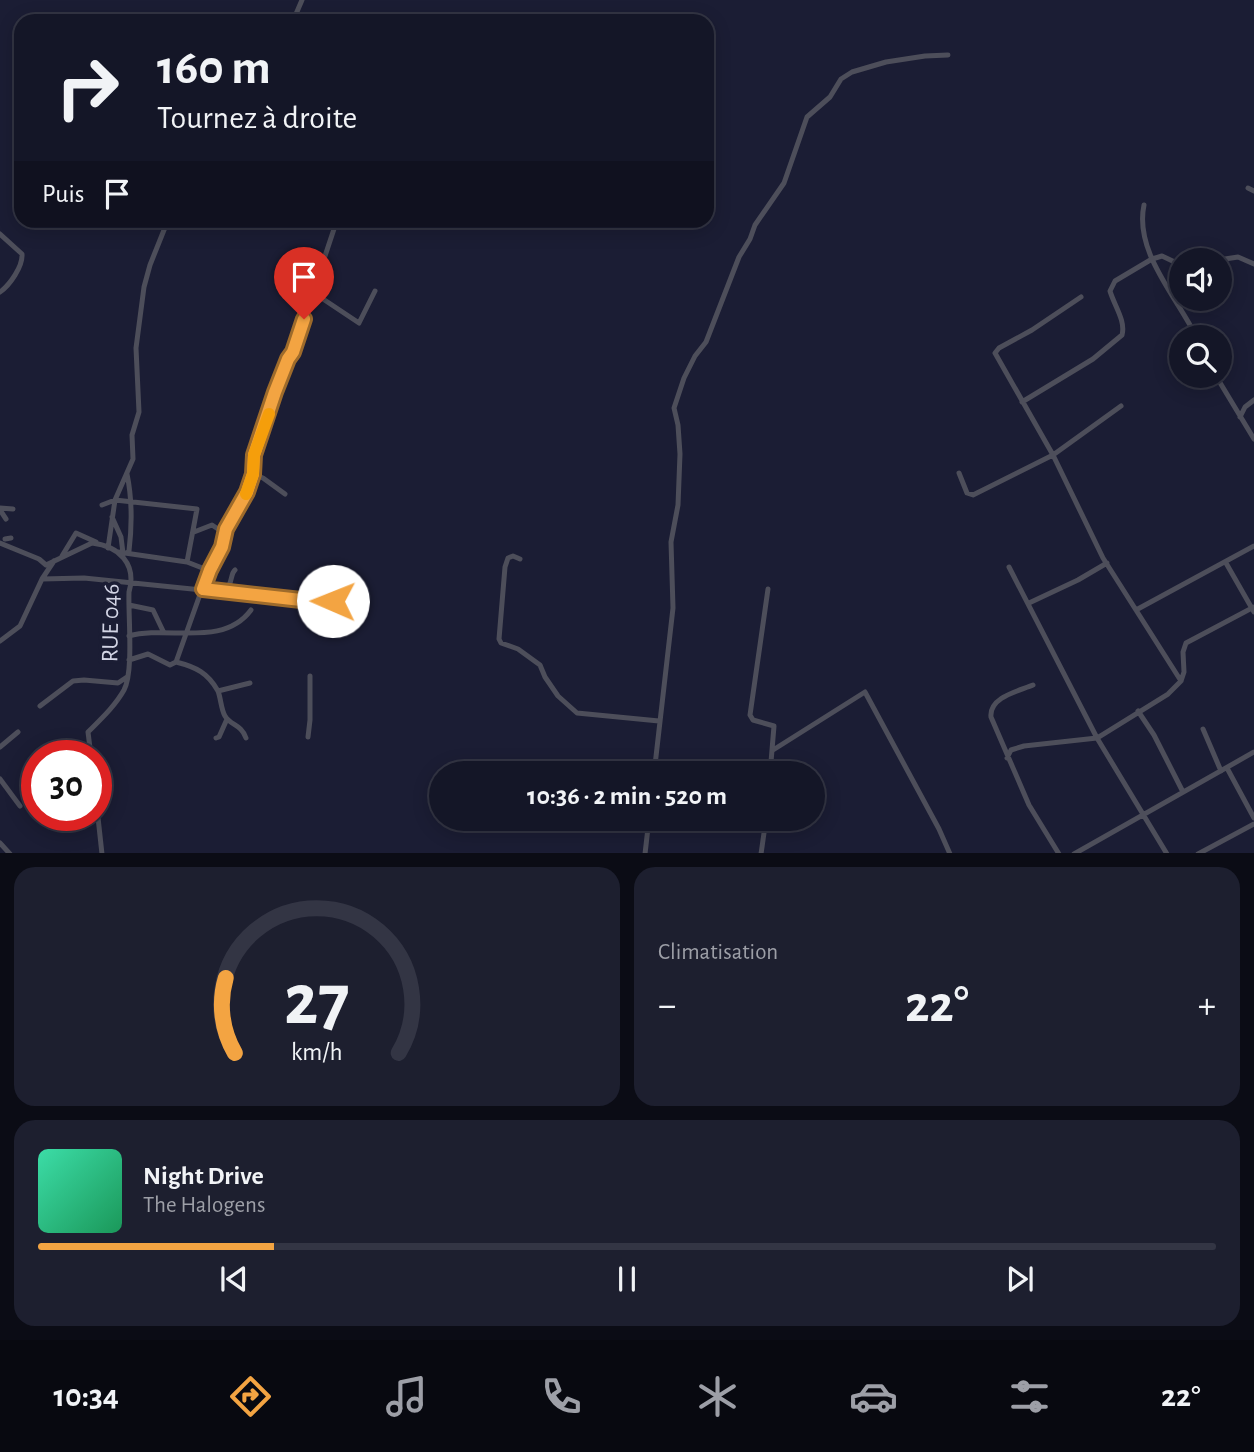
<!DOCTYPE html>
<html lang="fr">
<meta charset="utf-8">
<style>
body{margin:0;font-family:"Alegreya Sans",sans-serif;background:#1d1f2f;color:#f1f3f6;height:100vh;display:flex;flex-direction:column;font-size:26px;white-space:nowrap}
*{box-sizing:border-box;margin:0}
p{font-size:23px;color:#9d9fa7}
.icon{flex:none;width:38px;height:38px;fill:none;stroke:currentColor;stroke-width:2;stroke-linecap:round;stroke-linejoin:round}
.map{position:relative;height:853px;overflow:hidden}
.side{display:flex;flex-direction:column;gap:14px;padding:14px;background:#0b0c15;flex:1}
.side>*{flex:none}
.hud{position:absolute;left:14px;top:14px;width:700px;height:214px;border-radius:21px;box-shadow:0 4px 18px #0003,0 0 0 2px #333544;background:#141627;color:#f1f3f6;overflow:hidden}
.tools{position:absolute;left:1169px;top:248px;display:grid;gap:14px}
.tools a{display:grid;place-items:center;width:63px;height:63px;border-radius:50%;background:#141627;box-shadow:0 4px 18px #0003,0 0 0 2px #333544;font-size:35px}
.speed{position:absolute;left:21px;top:740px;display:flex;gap:14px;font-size:35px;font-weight:700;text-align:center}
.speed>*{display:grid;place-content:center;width:91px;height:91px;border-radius:50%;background:#141627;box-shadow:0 4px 18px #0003,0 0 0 2px #333544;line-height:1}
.speed .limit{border:10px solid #d22;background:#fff;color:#111}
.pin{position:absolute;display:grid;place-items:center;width:60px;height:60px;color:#fff;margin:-72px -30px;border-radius:50% 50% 50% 0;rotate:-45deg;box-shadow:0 0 7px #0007}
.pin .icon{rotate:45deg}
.me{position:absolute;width:77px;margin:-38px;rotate:271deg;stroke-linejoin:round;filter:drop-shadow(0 0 5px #0008)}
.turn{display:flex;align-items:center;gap:24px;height:147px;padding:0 28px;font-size:32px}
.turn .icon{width:91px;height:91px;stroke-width:2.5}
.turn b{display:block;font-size:49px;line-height:60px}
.then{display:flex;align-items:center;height:66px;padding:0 28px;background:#0003;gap:14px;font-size:26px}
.big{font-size:52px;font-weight:700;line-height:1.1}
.side .widget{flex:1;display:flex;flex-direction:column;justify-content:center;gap:10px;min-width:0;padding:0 24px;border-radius:21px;background:#1d1f2f}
.side .dial{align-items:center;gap:0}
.dial svg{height:182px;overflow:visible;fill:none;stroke:#333544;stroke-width:7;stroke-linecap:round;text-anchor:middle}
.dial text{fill:#f1f3f6;stroke:none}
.song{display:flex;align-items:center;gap:21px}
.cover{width:84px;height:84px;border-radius:10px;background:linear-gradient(135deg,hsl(160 70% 55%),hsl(150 70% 35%))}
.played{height:7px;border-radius:4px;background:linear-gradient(90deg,#f3a442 20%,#333544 20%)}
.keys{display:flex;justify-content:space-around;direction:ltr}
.heat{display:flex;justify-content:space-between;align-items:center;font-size:38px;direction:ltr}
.side .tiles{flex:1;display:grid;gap:14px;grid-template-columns:1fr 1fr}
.widget:last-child{grid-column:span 2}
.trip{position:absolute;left:429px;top:761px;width:396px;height:70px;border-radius:35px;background:#141627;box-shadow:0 4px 18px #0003,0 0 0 2px #333544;font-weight:700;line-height:70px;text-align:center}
.tabs{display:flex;height:112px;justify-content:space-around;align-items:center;background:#080910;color:#9d9fa7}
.tabs .icon{width:49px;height:49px}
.tabs .active{color:#f3a442}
.tabs b{font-size:32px;color:#f1f3f6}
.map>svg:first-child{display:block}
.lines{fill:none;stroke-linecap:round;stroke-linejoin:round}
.street{stroke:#4d4e5a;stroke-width:5}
.route-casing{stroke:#9e6b2b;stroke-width:18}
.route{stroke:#f3a442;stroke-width:12}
.slow{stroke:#f59e0b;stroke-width:12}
.labels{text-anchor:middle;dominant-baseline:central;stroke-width:7;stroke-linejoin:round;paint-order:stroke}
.street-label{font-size:24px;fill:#d2d4e4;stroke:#1b1d34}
</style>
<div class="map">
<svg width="1254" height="854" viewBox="0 0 1254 854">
<rect width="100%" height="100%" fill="#1b1d34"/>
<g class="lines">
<path class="street" d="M 293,21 L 302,0
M 1248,188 L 1254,191
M 1144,205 C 1134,252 1177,297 1197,338
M 0,234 L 22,254 C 23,266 10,285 0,292
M 1212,261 L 1238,257 L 1254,264
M 314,293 L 359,323 L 375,291
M 1081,297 L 1032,330 L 999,348 L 995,353 L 1053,455 L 1103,558 L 1181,681
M 1216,376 L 1254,439
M 1022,402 L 1093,359 L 1122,335 C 1126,321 1114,305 1110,291 L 1115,281 L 1152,259 L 1162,256 L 1181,265
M 1240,417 L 1245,407 L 1254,400
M 959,473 L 967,493 L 973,495 L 1053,455 L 1121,406
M 127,474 C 132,498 132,526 129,551 L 127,553
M 253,474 L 263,478 L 285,494
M 102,505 L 115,500 L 133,459 L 132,435 L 139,412 L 136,348 L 144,287 L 150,265 L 168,220
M 0,508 L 13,509
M 0,510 L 6,519
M 112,517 L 121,537 L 123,553
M 194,532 L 212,525 L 224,533
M 5,539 L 11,538
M 0,543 L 39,559 L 46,565 L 92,543 C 119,546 137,564 129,592 C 128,616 134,671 124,690 C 115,706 101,719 88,732 L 91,756
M 108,548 L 115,500 L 197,509 L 187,562 L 118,552
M 62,556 L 76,533 L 96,542
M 520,559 L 513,556 L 508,558 L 505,567 L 499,639 L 501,643 L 518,649 L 540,665 L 545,677 L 558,696 L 577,713 L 659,721
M 187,562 L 210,571
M 1226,563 L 1254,612
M 1009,567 L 1097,738 L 1167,854
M 42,579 L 84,578 L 301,600 L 333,601 L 336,575 L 333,567
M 768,589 L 750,715 L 753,720 L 774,726 L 770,774
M 225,591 C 233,584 230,574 235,570
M 1029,603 L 1078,580 L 1107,563
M 129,605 L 153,610 L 164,633
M 1136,610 L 1254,546
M 129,636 C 168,625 223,648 251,610
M 0,641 L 20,626 L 42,579 L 54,561
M 129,660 L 148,654 L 170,665 L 176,662 C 196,667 208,673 218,691 L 250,683
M 176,662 L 203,586 L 222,547 L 224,533 L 247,492 L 253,474 L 254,455 L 275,392 L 288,359 L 293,352 L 337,220
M 1033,685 C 1019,691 989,697 991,717 L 1029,805 L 1059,854
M 218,691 C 221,699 221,709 225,716 C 231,726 241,724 246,738
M 40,706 L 73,681 L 84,680 L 118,683 L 127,677
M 1138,711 L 1154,735 L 1183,792
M 1203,729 L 1221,771
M 308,737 L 310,720 L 310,676
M 216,738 L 219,737 L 227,719
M 0,747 L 18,732
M 773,750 L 865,692 L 939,829 L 950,854
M 1007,758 L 1011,750 L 1024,746 L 1097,738 L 1168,694 L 1181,681 L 1184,672 L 1183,652 L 1186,643 L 1254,607
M 1227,768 L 1254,818
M 654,774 L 673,608 L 671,542 L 678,505 L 680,454 L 678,425 L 674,408 L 684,378 L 695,356 L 706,342 L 739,257 L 750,239 L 755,225 L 784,183 L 807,117 L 830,97 L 841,79 L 852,72 L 886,62 L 925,56 L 948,55
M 0,779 L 20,806
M 96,799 L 102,854
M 0,843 L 10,854
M 645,854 L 649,819
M 761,854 L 766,819
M 1074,854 L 1254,752
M 1198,854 L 1254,824"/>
</g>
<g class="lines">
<defs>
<path id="route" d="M 304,319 L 293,352 L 288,359 L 275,392 L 254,455 L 253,474 L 247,492 L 226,529 L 222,547 L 210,570 L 203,589 L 301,600 L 333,601"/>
</defs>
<use href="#route" class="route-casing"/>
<use href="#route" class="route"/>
<path class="slow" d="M 246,494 L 253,474 L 254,455 L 269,414"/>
</g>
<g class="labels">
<g class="street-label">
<text transform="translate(111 623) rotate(-89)">RUE 046</text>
</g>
</g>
</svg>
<div class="tools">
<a><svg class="icon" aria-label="sound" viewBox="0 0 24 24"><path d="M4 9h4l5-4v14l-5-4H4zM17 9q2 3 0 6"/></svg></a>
<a><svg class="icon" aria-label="search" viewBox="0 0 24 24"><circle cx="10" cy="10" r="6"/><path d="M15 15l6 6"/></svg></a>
</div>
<div class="speed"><div class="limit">30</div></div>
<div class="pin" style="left:304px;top:319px;background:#d93025"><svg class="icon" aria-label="arrive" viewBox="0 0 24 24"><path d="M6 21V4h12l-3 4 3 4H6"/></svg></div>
<svg class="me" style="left:333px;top:601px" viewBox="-20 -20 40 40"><circle r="19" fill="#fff"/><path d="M0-13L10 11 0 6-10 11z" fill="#f3a442"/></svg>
<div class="trip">10:36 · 2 min · 520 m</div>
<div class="hud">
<div class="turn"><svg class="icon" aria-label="right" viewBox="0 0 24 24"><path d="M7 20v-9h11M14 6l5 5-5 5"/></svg><div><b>160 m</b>Tournez à droite</div></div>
<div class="then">Puis<svg class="icon" aria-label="arrive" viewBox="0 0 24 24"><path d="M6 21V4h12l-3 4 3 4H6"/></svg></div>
</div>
</div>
<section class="side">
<div class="tiles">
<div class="widget dial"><svg viewBox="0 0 100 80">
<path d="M14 69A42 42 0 1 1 86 69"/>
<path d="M14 69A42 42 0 0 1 10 36" stroke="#f3a442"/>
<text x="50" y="56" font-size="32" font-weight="700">27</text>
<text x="50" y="72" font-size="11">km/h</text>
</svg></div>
<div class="widget"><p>Climatisation</p>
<div class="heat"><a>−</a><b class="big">22°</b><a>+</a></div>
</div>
<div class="widget">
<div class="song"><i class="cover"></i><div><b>Night Drive</b><p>The Halogens</p></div></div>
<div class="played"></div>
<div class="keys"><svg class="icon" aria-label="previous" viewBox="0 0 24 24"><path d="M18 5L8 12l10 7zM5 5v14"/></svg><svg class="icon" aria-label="pause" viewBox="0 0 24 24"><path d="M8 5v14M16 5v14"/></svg><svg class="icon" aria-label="next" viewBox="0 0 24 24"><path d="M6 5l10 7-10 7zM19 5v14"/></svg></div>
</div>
</div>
</section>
<nav class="tabs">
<b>10:34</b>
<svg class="icon active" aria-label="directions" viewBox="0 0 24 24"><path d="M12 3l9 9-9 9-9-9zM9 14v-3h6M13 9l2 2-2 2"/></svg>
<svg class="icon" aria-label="music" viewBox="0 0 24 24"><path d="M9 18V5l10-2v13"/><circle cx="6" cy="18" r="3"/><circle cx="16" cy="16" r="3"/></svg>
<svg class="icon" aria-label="phone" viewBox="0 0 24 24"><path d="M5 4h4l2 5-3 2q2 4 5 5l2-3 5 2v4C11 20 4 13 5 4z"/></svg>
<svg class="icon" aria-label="climate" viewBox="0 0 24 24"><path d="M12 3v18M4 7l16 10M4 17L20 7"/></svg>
<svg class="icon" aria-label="car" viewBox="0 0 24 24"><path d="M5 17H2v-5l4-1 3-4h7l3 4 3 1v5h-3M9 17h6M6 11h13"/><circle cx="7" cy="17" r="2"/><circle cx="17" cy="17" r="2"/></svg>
<svg class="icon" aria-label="filters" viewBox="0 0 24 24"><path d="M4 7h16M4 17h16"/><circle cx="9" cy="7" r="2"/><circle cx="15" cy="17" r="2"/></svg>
<b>22°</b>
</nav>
